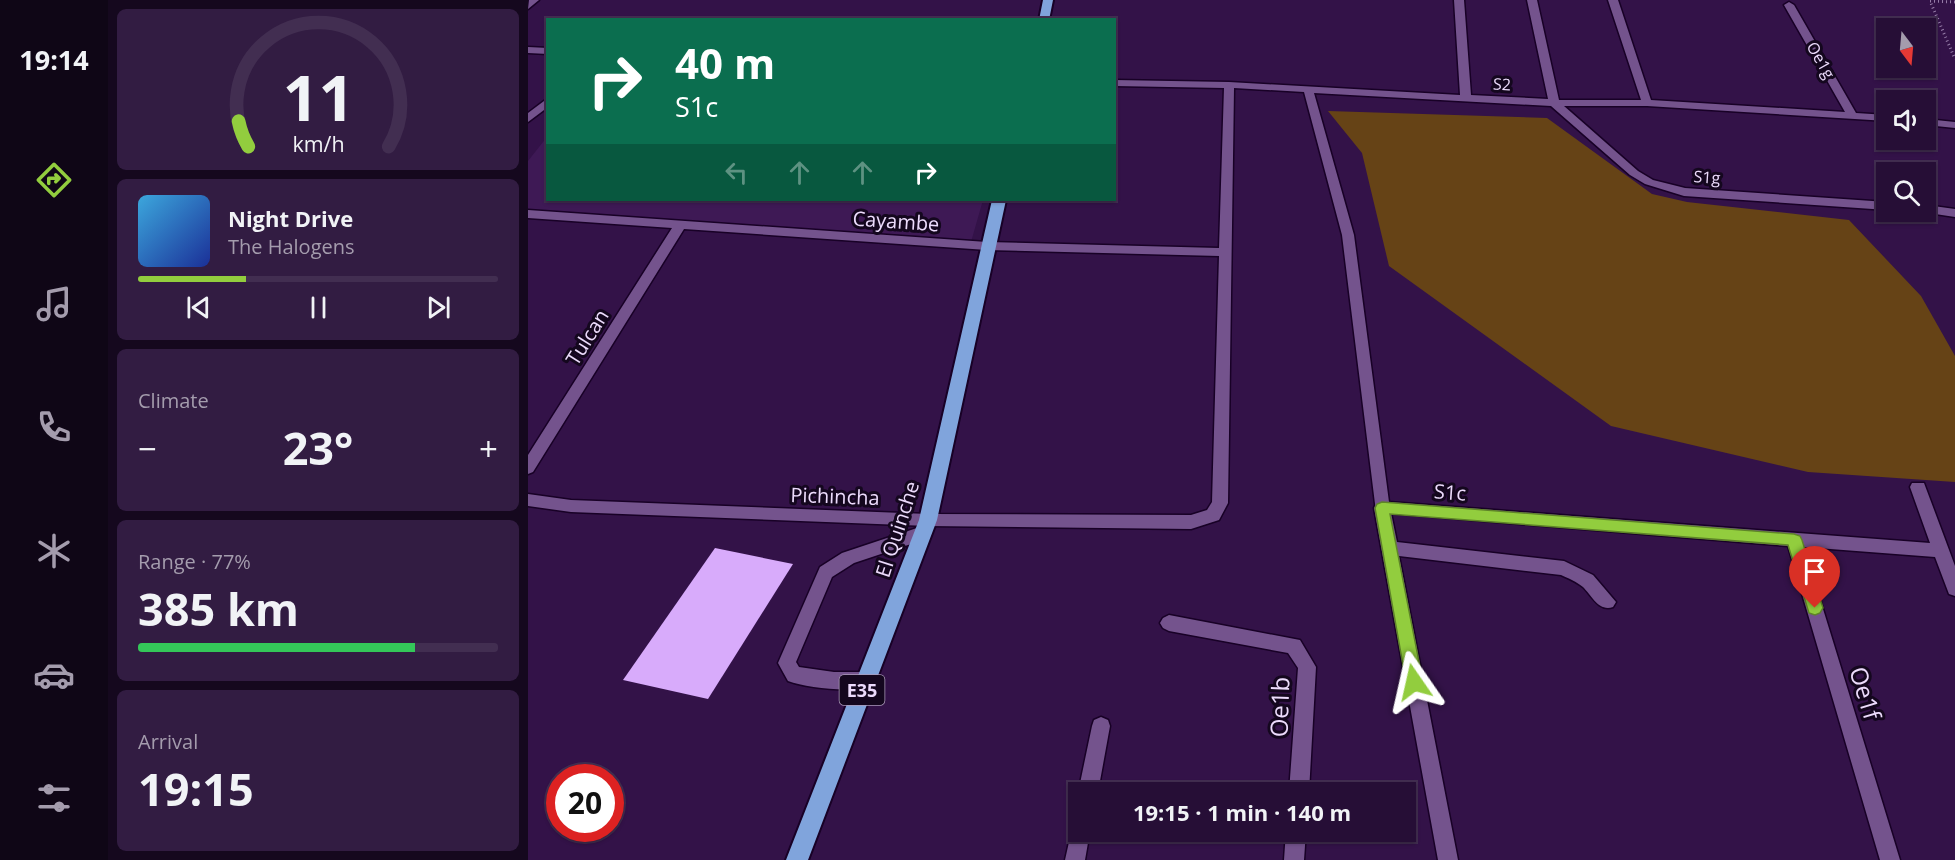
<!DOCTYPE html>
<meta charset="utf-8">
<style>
body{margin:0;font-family:"Open Sans",sans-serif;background:#321c42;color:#f1f3f6;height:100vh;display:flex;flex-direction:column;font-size:22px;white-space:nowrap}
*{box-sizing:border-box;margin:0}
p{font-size:20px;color:#a49cad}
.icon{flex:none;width:33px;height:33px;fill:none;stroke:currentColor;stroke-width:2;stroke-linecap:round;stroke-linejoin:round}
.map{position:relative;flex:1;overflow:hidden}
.details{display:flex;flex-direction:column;gap:9px;padding:9px;background:#15081e;width:420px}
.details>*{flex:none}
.guide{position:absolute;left:18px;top:18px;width:570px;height:183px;border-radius:0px;box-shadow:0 2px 4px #0004,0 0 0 2px #422e51;background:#0b6e4f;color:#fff;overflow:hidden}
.needle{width:39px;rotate:164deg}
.buttons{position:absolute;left:1348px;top:18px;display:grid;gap:12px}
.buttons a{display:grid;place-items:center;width:60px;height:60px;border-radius:0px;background:#260e36;box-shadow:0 2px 4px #0004,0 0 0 2px #422e51;font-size:30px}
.speed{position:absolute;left:18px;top:764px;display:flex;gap:12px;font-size:30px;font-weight:700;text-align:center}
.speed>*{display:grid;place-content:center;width:78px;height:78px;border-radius:50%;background:#260e36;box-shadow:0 2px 4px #0004,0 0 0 2px #422e51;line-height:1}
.speed .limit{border:9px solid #d22;background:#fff;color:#111}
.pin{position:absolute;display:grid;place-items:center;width:51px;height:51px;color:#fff;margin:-62px -26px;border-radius:50% 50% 50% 0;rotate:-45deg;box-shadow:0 0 6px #0007}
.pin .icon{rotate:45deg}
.me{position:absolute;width:66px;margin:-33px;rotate:349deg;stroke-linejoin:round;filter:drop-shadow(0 0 4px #0008)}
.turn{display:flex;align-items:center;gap:21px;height:126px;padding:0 30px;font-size:27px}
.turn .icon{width:78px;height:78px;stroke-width:2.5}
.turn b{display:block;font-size:42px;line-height:51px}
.lanes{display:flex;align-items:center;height:57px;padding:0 30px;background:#0003;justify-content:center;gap:30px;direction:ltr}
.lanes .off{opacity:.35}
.big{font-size:45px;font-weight:700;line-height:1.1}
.details .tile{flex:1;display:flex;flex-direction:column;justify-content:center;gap:9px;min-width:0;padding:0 21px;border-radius:9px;background:#321c42}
.details .dial{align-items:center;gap:0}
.dial svg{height:156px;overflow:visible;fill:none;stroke:#422e51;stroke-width:7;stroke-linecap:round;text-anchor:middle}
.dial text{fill:#f1f3f6;stroke:none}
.song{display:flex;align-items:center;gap:18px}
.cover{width:72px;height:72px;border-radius:9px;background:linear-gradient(135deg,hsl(200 70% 55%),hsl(230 70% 35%))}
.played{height:6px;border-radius:3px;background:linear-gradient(90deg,#92cd3e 30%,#422e51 30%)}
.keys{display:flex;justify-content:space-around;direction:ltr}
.heat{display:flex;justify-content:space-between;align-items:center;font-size:33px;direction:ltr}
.charge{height:9px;border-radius:4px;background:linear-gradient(90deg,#34c759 77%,#422e51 0)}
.trip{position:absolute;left:540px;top:782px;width:348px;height:60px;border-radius:0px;background:#260e36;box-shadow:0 2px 4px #0004,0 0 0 2px #422e51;font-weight:700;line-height:60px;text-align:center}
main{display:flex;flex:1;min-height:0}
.dock{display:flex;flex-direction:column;width:108px;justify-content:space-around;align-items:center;background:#0f0616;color:#a49cad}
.dock .icon{width:42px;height:42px}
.dock .active{color:#92cd3e}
.dock b{font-size:27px;color:#f1f3f6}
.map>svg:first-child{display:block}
.built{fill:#3e1955}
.green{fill:#664316}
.building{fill:#d8abfb}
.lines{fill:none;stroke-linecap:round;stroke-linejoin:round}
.service-casing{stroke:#180126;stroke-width:3}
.minor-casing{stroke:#180126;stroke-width:3}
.trunk-casing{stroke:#180126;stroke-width:4}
.path{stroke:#977ea9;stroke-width:3;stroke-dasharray:1 3;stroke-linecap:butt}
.service{fill:#74538d;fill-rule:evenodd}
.minor{fill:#74538d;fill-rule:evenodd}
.trunk{fill:#80a4dc;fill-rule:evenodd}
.route{fill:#92cd3e;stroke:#5f8528;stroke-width:1.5}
.labels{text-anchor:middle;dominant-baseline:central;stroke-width:6;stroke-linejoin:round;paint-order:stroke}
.far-street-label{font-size:16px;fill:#ecdbfc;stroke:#14071e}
.shield{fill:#14071e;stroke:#ab9bb9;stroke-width:1.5}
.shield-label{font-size:18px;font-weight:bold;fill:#ecdbfc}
.street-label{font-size:20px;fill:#ecdbfc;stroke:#14071e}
.near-street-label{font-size:24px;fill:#ecdbfc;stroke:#14071e}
</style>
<main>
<nav class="dock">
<b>19:14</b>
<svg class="icon active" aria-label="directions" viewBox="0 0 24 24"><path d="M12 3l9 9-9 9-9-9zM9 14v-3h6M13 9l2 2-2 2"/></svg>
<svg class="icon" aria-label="music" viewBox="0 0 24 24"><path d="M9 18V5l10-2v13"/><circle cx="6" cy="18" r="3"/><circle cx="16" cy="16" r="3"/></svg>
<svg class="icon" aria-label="phone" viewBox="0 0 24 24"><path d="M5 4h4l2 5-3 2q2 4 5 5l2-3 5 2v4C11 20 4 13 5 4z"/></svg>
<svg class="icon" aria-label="climate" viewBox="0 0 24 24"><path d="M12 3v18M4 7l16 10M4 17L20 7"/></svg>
<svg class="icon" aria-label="car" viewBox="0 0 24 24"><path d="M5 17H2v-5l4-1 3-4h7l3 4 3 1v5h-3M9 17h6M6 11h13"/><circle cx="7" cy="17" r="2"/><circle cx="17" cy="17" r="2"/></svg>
<svg class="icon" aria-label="filters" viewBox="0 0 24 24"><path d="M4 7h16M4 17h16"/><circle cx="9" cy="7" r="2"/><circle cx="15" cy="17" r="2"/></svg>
</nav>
<section class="details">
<div class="tile dial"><svg viewBox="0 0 100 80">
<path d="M14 69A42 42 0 1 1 86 69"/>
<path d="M14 69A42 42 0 0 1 9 56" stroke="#92cd3e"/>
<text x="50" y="56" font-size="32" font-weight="700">11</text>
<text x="50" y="72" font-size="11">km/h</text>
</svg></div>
<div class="tile">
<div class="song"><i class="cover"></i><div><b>Night Drive</b><p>The Halogens</p></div></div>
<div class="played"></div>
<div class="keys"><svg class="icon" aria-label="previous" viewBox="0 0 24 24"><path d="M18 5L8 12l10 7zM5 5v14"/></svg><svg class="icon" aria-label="pause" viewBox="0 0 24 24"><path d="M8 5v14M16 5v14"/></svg><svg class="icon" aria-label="next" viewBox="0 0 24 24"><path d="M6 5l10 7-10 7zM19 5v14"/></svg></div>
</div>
<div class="tile"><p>Climate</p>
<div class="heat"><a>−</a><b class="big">23°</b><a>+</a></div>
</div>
<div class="tile"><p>Range · 77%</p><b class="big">385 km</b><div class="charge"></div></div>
<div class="tile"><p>Arrival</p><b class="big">19:15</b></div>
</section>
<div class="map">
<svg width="1427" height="860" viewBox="0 0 1427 860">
<rect width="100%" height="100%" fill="#331248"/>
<path class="built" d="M 19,137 L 20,200 L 455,200 L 443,242 L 0,210 L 0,161 Z"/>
<path class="green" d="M 800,111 L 1019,118 L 1124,194 L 1159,202 L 1321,220 L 1393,296 L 1427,356 L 1427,482 L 1280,472 L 1083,426 L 861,266 L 834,153 Z"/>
<path class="building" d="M 187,548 L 265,564 L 180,699 L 95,680 Z"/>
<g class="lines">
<defs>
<path id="service" d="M 20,98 L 20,107 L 0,122 L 0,113 Z
M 854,502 L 860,504 L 862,508 L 869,542 L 1036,561 L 1065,575 L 1088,602 L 1085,607 C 1071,612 1064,596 1055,587 C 1049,582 1040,578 1033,575 L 871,556 L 930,860 L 910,860 L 846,508 L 848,504 Z
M 395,526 L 401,528 L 403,533 L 401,538 L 326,563 L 304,577 L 268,662 L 271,667 L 306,672 L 338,672 L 344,674 L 347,680 L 344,686 C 325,693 279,688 260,681 L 250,663 L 292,567 L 314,553 Z"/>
<path id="minor" d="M 11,0 L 0,9 L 1,0 Z
M 926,0 L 936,0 L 943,95 L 1020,99 L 999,0 L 1009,0 L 1031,100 L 1113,100 L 1080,0 L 1090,0 L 1123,100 L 1317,112 L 1256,5 L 1261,2 L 1266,5 L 1328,113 L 1359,115 L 1359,121 L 1119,106 L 1036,106 L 1110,171 L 1125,180 L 1157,188 L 1359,202 L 1359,210 L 1156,196 L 1117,184 L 1102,175 L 1023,106 L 786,93 L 826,235 L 861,502 L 1402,543 L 1382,487 L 1384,483 L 1396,483 L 1427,566 L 1427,596 L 1421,594 L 1407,557 L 1276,547 L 1372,860 L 1352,860 L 1260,546 L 848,512 L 814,235 L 776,92 L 706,88 L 700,503 L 691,520 L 663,529 L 400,526 L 43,512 L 0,506 L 0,494 L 43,500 L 400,514 L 663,515 L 679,510 L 684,502 L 691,256 L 459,250 L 156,229 L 5,472 L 0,474 L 0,455 L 144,228 L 0,218 L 0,210 L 459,242 L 691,248 L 696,88 L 586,86 L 586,80 L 701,82 L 932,95 Z
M 0,47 L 20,48 L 20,54 L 0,53 Z
M 1398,119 L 1427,122 L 1427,128 L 1398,125 Z
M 1398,205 L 1427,209 L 1427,217 L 1394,212 L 1398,212 Z
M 641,615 L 772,640 L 788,667 L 781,792 L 761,792 L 770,668 L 760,653 L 641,631 L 635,628 L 632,623 L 635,618 Z
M 573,717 L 580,720 L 582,726 L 570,792 L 550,793 L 564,726 L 566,720 Z
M 550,821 L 550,831 L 562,831 L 557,860 L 537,860 L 545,824 Z
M 758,831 L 778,831 L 776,860 L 756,860 Z"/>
<path id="trunk" d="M 515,0 L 525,0 L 521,20 L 511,20 Z
M 464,200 L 478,200 L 409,520 L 280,860 L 258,860 L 391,520 Z"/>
</defs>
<use href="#service" class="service-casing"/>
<use href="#minor" class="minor-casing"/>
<use href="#trunk" class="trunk-casing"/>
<path class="path" d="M 1427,2 L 1402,1 L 1427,59"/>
<use href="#service" class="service"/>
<use href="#minor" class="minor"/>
<use href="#trunk" class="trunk"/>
</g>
<path class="route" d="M 854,502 L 1266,534 L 1272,536 L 1274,540 L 1295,608 L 1292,613 L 1287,615 L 1281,613 L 1260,545 L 862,514 L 895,682 L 892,687 L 886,689 L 880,687 L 878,682 L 847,508 L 849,504 Z"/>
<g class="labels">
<g class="far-street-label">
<text transform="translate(1293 60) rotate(60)">Oe1g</text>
<text transform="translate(974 84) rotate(3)">S2</text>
<text transform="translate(1179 177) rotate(4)">S1g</text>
</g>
<rect class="shield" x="311.5" y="675" width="45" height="30" rx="4.5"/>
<g class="shield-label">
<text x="334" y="690">E35</text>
</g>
<g class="street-label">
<text transform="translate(368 221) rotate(4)">Cayambe</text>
<text transform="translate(59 337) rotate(-58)">Tulcan</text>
<text transform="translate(922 492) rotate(4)">S1c</text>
<text transform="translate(307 496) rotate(2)">Pichincha</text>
<text transform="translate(369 529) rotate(-72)">El Quinche</text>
</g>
<g class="near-street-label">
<text transform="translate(1338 693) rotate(73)">Oe1f</text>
<text transform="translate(751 707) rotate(-88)">Oe1b</text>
</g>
</g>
</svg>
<div class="buttons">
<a><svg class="needle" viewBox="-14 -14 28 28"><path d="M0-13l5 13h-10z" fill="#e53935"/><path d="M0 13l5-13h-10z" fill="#a49cad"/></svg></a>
<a><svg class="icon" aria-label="sound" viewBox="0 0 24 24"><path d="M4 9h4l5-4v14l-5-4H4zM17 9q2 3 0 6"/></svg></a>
<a><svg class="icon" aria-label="search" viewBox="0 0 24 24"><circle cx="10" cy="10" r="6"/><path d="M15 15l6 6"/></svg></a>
</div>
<div class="speed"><div class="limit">20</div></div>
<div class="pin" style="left:1287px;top:608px;background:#d93025"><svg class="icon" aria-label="arrive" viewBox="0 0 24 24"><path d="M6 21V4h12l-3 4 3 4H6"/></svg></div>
<svg class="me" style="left:886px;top:682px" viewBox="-20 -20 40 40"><path d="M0-17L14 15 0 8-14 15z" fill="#92cd3e" stroke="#fff" stroke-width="4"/></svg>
<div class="trip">19:15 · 1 min · 140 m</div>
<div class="guide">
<div class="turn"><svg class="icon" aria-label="right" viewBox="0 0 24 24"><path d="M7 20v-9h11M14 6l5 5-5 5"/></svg><div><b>40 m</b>S1c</div></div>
<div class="lanes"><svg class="icon off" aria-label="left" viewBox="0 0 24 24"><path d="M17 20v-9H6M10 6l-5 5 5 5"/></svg><svg class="icon off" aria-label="ahead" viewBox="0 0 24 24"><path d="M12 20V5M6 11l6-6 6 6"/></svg><svg class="icon off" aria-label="ahead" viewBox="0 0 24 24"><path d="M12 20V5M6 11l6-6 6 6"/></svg><svg class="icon" aria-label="right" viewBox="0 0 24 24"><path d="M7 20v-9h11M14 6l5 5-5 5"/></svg></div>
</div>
</div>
</main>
